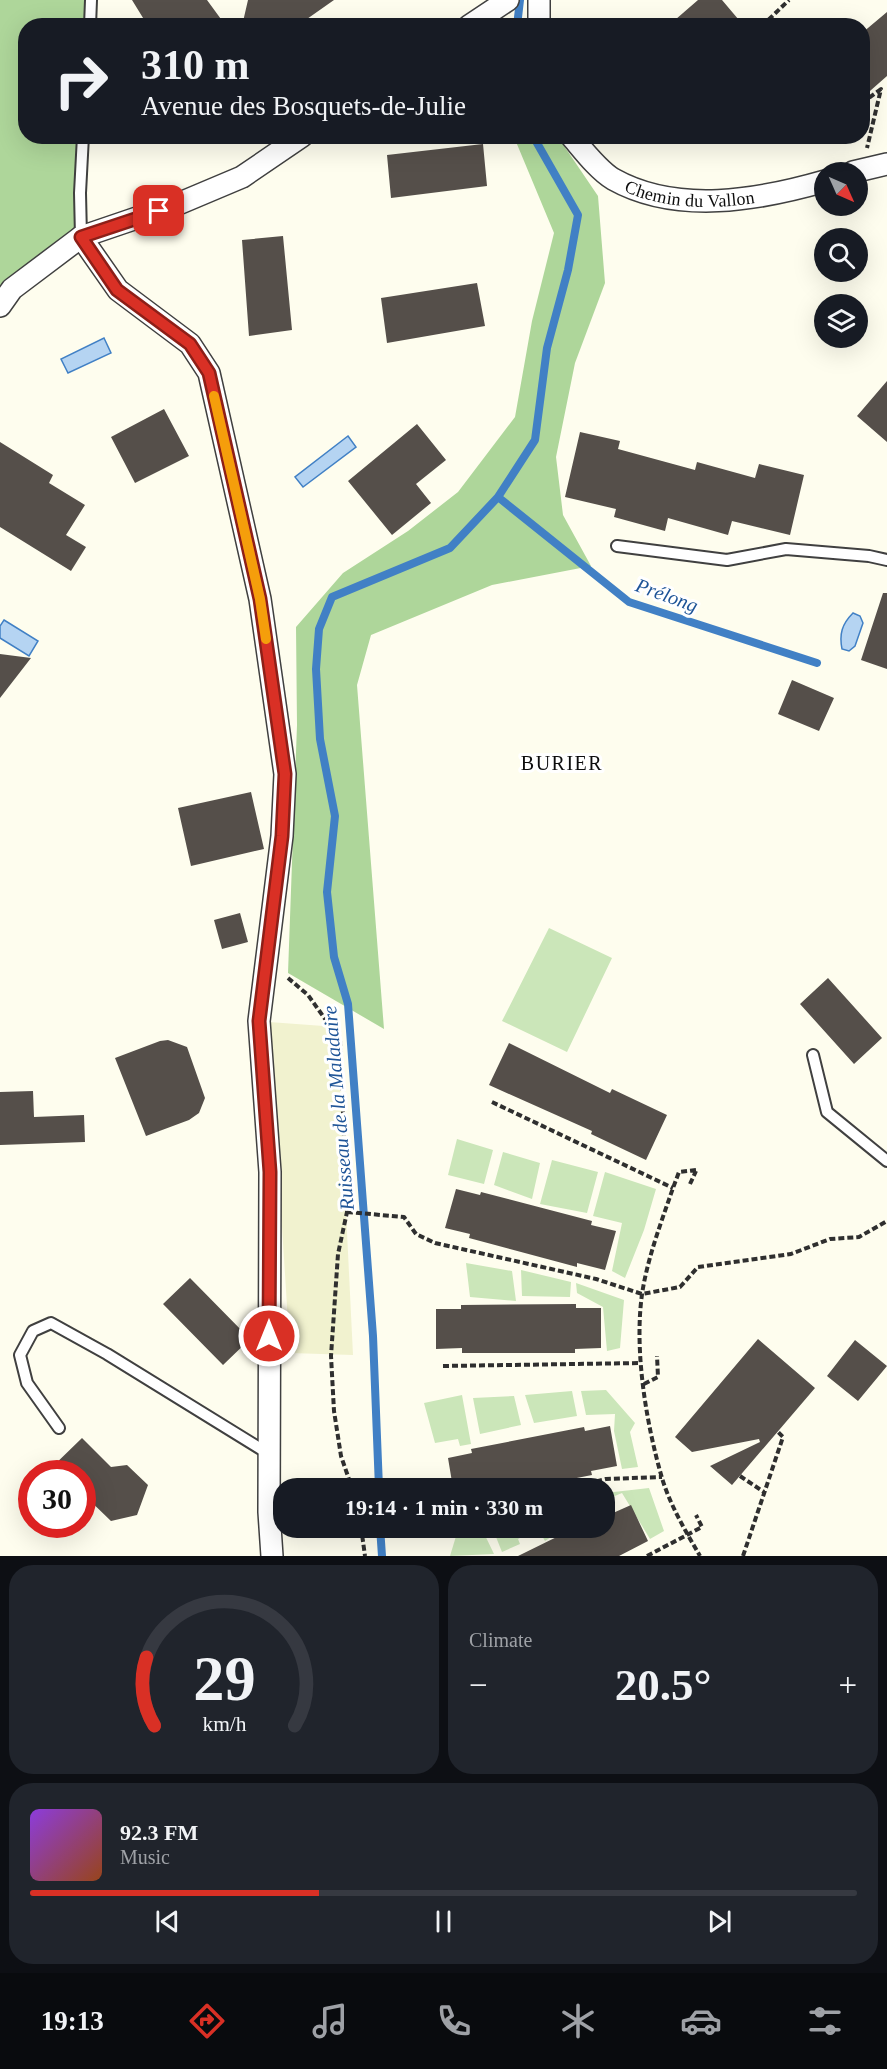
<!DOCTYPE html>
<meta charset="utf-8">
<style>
body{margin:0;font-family:"Times New Roman",serif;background:#20242c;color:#f1f3f6;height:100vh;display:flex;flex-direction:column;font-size:22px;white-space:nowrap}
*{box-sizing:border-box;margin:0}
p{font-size:20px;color:#9ea1a6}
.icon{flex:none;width:33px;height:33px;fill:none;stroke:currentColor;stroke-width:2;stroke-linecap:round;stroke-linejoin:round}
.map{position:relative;height:1556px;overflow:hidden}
.details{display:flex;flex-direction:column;gap:9px;padding:9px;background:#0d0f14;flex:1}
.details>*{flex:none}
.hud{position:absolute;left:18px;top:18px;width:852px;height:126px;border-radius:24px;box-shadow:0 6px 24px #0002;background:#171b24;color:#f1f3f6;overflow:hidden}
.needle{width:39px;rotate:135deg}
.tools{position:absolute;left:814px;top:162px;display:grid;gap:12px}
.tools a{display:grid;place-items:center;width:54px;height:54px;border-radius:50%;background:#171b24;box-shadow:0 6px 24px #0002;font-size:30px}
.speed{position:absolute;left:18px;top:1460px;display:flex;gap:12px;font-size:30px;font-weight:700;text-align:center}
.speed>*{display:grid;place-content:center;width:78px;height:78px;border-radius:50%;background:#171b24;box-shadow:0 6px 24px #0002;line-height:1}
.speed .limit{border:9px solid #d22;background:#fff;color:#111}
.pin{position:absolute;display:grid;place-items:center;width:51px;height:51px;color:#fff;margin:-26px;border-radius:12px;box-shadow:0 3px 9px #0006}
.me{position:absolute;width:66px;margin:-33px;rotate:0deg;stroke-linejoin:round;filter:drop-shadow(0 0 4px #0008)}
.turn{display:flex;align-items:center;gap:21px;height:126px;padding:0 24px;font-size:27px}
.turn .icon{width:78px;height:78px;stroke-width:2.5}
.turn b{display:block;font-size:42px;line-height:51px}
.big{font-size:45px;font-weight:700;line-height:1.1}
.details .tile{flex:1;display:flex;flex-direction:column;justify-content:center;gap:9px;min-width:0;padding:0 21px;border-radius:24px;background:#20242c}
.details .dial{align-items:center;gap:0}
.dial svg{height:156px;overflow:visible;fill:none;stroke:#363941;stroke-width:7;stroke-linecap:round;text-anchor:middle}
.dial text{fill:#f1f3f6;stroke:none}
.song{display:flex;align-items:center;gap:18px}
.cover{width:72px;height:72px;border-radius:9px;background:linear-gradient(135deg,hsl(270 70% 55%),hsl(20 70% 35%))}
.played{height:6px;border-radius:3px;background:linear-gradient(90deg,#d93025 35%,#363941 35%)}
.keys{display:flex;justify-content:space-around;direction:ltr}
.heat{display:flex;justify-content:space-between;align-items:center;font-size:33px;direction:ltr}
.details .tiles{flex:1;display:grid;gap:9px;grid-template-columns:1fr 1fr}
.tile:last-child{grid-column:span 2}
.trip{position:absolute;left:273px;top:1478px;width:342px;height:60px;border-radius:24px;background:#171b24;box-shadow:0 6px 24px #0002;font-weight:700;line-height:60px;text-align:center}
.tabs{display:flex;height:96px;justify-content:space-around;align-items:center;background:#090b0e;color:#9ea1a6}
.tabs .icon{width:42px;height:42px}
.tabs .on{color:#d93025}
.tabs b{font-size:27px;color:#f1f3f6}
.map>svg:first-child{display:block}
.farmland{fill:#f1f2cf}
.green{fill:#cbe6b9}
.forest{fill:#aed69a}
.water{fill:#b5d4f2;stroke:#4180c5;stroke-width:1.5}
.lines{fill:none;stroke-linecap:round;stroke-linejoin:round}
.stream{stroke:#4180c5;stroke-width:8}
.building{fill:#554f4a}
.service-casing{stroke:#404040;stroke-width:14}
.minor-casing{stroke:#404040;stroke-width:24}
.path{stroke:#2f2f2f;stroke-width:4;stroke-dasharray:6 3;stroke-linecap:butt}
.service{stroke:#fff;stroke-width:10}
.minor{stroke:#fff;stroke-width:21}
.route-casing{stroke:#8d1f18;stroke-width:15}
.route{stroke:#d93025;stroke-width:10}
.slow{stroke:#f59e0b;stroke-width:10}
.labels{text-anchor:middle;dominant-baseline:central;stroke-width:6;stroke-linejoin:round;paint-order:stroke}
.street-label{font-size:18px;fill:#0d0d0d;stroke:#fff}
.water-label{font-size:20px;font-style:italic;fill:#1e5497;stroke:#fff}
.neighbourhood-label{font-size:20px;letter-spacing:1.5px;fill:#0d0d0d;stroke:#fff}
</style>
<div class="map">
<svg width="887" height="1556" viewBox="0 0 887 1556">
<rect width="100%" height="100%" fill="#fefdee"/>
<path class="farmland" d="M 269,1022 L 337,1027 L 353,1355 L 290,1353 Z"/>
<path class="green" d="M 549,928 L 612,958 L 567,1052 L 502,1021 Z
M 457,1139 L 493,1150 L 484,1184 L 448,1175 Z
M 503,1152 L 540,1163 L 532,1199 L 494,1185 Z
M 552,1160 L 598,1172 L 587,1213 L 540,1204 Z
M 605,1172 L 656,1189 L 644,1230 L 625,1278 L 612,1271 L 622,1223 L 593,1216 Z
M 466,1263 L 512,1271 L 516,1301 L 470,1297 Z
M 521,1270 L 571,1282 L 570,1297 L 522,1296 Z
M 576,1283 L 624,1300 L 620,1348 L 607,1351 L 603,1307 L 577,1293 Z
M 606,1390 L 635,1423 L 630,1432 L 638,1467 L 622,1469 L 614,1431 L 615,1414 L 586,1415 L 581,1391 Z
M 572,1391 L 577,1416 L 534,1423 L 525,1395 Z
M 462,1395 L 471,1444 L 460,1446 L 458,1439 L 435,1443 L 424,1403 Z
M 514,1396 L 521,1425 L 480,1434 L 473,1398 Z
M 649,1488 L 664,1531 L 650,1539 L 622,1493 L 605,1500 L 605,1493 Z
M 471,1527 L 481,1527 L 494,1554 L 450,1556 L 457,1533 Z
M 492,1527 L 544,1527 L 551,1537 L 545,1541 L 538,1529 L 518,1539 L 520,1544 L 502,1552 Z"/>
<path class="forest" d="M 0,0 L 91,0 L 90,25 L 26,26 L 26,136 L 83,137 L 81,237 L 0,306 Z
M 514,137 L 558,137 L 598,196 L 605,283 L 575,363 L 556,457 L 563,515 L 591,566 L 492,585 L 371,635 L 357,685 L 384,1029 L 288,973 L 297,725 L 296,627 L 343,573 L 408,531 L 458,492 L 515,417 L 532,321 L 554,233 Z"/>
<path class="water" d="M 104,338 L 111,353 L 68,373 L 61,359 Z
M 348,436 L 356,447 L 303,487 L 295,477 Z
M 853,613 L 860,616 L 863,623 L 855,646 L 849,651 L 842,649 C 839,634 842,624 853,613 Z
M 4,620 L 38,641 L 29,656 L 0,638 L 0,626 Z"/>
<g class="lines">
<path class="stream" d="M 517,26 L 520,0
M 498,497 L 629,602 L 817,663
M 379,1488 L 373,1336 L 348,1004 L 334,957 L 327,892 L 335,816 L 320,739 L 316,669 L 319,629 L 332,597 L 450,548 L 498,497 L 535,440 L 547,348 L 568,270 L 578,215 L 533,136
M 380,1527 L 382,1556"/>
</g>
<path class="building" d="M 132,0 L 207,0 L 226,26 L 148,26 Z
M 248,0 L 334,0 L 297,26 L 242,26 Z
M 698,0 L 722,0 L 744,26 L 668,26 Z
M 887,12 L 887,76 L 862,98 L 862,33 Z
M 483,144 L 487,186 L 391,198 L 387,155 Z
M 283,236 L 292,330 L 249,336 L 242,240 Z
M 477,283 L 485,326 L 387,343 L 381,298 Z
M 887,381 L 887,442 L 857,416 Z
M 164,409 L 189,456 L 135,483 L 111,437 Z
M 417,424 L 446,460 L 416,484 L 431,503 L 392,535 L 348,481 Z
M 580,432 L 620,441 L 618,449 L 695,470 L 697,462 L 755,478 L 759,464 L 804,475 L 790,535 L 732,521 L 728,535 L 668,518 L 665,531 L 614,517 L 616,509 L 565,497 Z
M 0,442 L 53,475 L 49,483 L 85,505 L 66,535 L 86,547 L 71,571 L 0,527 Z
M 883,593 L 887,593 L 887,669 L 861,660 Z
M 0,654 L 31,658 L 0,698 Z
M 792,680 L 834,698 L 819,731 L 778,714 Z
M 251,792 L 264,849 L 191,866 L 178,808 Z
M 240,913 L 248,942 L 222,949 L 214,920 Z
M 828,978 L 882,1038 L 854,1064 L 800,1004 Z
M 168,1040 L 187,1047 L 205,1098 L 199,1113 L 189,1120 L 146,1136 L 115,1058 L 160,1041 Z
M 509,1043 L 610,1093 L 612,1089 L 667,1115 L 646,1160 L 591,1134 L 592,1131 L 489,1085 Z
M 33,1091 L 34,1117 L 84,1115 L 85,1142 L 0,1145 L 0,1092 Z
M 456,1189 L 480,1195 L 481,1192 L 592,1221 L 591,1225 L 616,1231 L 605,1270 L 577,1263 L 577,1267 L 469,1238 L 470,1234 L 445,1228 Z
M 190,1278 L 250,1339 L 223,1365 L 163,1304 Z
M 576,1304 L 576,1308 L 601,1308 L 601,1348 L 575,1349 L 575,1353 L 462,1353 L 462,1348 L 436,1349 L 436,1309 L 461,1309 L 461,1305 Z
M 758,1339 L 815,1388 L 732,1485 L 710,1466 L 760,1442 L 759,1439 L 692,1452 L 675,1437 Z
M 855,1340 L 887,1366 L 858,1401 L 827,1376 Z
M 610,1426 L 617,1466 L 591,1471 L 592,1475 L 526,1488 L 453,1488 L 448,1458 L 472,1453 L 471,1449 L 584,1427 L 585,1431 Z
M 82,1438 L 111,1467 L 127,1465 L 148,1485 L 137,1515 L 111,1521 L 82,1493 L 82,1473 L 46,1473 Z
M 631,1505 L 648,1541 L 619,1556 L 518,1556 L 577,1527 L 604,1527 L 604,1517 Z"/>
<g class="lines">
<defs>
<path id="service" d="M 90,26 L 91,0
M 81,237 L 80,193 L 83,136
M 617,546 L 727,560 L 786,549 L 869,556 L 887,560
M 813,1055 L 827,1112 L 887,1161
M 59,1428 L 27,1383 L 20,1355 L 33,1331 L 51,1323 L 107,1354 L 269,1454"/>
<g id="minor">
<path d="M 469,26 L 508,0"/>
<path d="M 539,26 L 539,0"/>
<path id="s1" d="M 571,136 C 583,150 598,170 613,179 C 677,215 759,200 825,181"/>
<path d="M 853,172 L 887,164"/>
<path d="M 81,237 L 118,290 L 190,344 L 209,373 L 260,599 L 285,774 L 282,836 L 259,1021 L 270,1172 L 269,1512 L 272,1556"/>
<path d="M 0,306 L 12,289 L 81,237 L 178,204 L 242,177 L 302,136"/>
</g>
</defs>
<use href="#service" class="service-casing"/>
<use href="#minor" class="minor-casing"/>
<path class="path" d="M 762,26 L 789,0
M 862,103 L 881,89 L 867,148
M 288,978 L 308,995 L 340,1040 L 347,1212 L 338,1254 L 331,1356 L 334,1411 L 341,1456 L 352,1488
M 492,1102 L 673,1188
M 696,1170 L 679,1172 L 673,1188 C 662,1220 649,1254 643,1288 C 633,1346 646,1423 662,1478 C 670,1505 686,1532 700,1556
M 690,1184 L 696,1171
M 347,1212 L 404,1217 L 416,1234 L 435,1243 L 596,1279 L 642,1294 L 680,1287 L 698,1267 L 791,1254 L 830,1239 L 859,1237 L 887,1221
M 443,1366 L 641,1363
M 644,1384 L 658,1377 L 657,1356
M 740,1476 L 764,1492
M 570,1488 L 606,1479 L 662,1477
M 361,1527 L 365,1556
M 647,1556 L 702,1527 L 696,1515
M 743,1556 L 783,1437 L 778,1432"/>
<use href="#service" class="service"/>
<use href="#minor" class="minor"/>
</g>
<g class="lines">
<defs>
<path id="route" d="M 159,211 L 81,237 L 117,290 L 190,344 L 209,373 L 260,599 L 285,774 L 282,836 L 259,1021 L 270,1172 L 269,1336"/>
</defs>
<use href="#route" class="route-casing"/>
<use href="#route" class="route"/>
<path class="slow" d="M 214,396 L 260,599 L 266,639"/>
</g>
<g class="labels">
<g class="street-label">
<text stroke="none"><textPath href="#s1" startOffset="140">Chemin du Vallon</textPath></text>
</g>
<g class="water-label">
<text transform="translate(667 595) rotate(20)">Prélong</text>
<text transform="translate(338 1108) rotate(-95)">Ruisseau de la Maladaire</text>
</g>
<g class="neighbourhood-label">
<text x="562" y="763">BURIER</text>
</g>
</g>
</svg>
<div class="tools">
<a><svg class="needle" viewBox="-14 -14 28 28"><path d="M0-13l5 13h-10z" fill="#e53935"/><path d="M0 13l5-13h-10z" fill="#9ea1a6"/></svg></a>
<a><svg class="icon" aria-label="search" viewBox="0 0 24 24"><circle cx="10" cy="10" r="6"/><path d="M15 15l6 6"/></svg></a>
<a><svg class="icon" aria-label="layers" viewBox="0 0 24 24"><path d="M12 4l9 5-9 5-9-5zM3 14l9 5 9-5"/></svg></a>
</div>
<div class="speed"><div class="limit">30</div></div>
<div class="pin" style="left:159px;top:211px;background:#d93025"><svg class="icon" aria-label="arrive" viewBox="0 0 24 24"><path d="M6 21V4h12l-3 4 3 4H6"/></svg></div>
<svg class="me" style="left:269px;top:1336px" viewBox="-20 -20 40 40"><circle r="17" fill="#d93025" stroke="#fff" stroke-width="3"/><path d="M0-11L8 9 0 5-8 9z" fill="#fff"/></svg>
<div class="trip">19:14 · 1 min · 330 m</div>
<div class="hud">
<div class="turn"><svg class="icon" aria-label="right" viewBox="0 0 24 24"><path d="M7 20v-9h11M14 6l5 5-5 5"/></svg><div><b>310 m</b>Avenue des Bosquets-de-Julie</div></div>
</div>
</div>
<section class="details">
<div class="tiles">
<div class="tile dial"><svg viewBox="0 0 100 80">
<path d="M14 69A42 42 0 1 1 86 69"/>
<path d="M14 69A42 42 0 0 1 10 34" stroke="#d93025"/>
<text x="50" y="56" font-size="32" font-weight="700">29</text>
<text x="50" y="72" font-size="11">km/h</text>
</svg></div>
<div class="tile"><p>Climate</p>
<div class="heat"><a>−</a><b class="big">20.5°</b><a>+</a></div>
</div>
<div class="tile">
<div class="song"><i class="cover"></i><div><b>92.3 FM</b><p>Music</p></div></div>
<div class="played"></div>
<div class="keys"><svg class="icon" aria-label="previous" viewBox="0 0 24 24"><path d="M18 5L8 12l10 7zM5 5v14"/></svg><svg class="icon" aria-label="pause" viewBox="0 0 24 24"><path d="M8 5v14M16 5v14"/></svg><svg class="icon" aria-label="next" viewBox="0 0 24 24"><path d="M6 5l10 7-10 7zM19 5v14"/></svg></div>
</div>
</div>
</section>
<nav class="tabs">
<b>19:13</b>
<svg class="icon on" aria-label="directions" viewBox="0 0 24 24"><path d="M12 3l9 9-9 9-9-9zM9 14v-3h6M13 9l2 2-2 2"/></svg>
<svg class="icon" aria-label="music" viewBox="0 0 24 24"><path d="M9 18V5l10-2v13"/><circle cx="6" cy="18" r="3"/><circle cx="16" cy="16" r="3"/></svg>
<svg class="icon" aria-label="phone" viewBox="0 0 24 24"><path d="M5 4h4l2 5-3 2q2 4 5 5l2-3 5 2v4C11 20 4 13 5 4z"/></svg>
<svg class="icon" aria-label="climate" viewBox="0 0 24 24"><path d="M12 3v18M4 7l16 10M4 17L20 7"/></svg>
<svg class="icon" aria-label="car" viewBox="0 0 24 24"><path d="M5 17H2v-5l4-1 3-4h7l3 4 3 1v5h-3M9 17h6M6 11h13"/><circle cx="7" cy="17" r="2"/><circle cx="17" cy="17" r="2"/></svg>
<svg class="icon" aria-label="filters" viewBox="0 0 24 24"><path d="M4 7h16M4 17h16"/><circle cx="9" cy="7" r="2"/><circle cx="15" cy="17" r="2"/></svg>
</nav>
